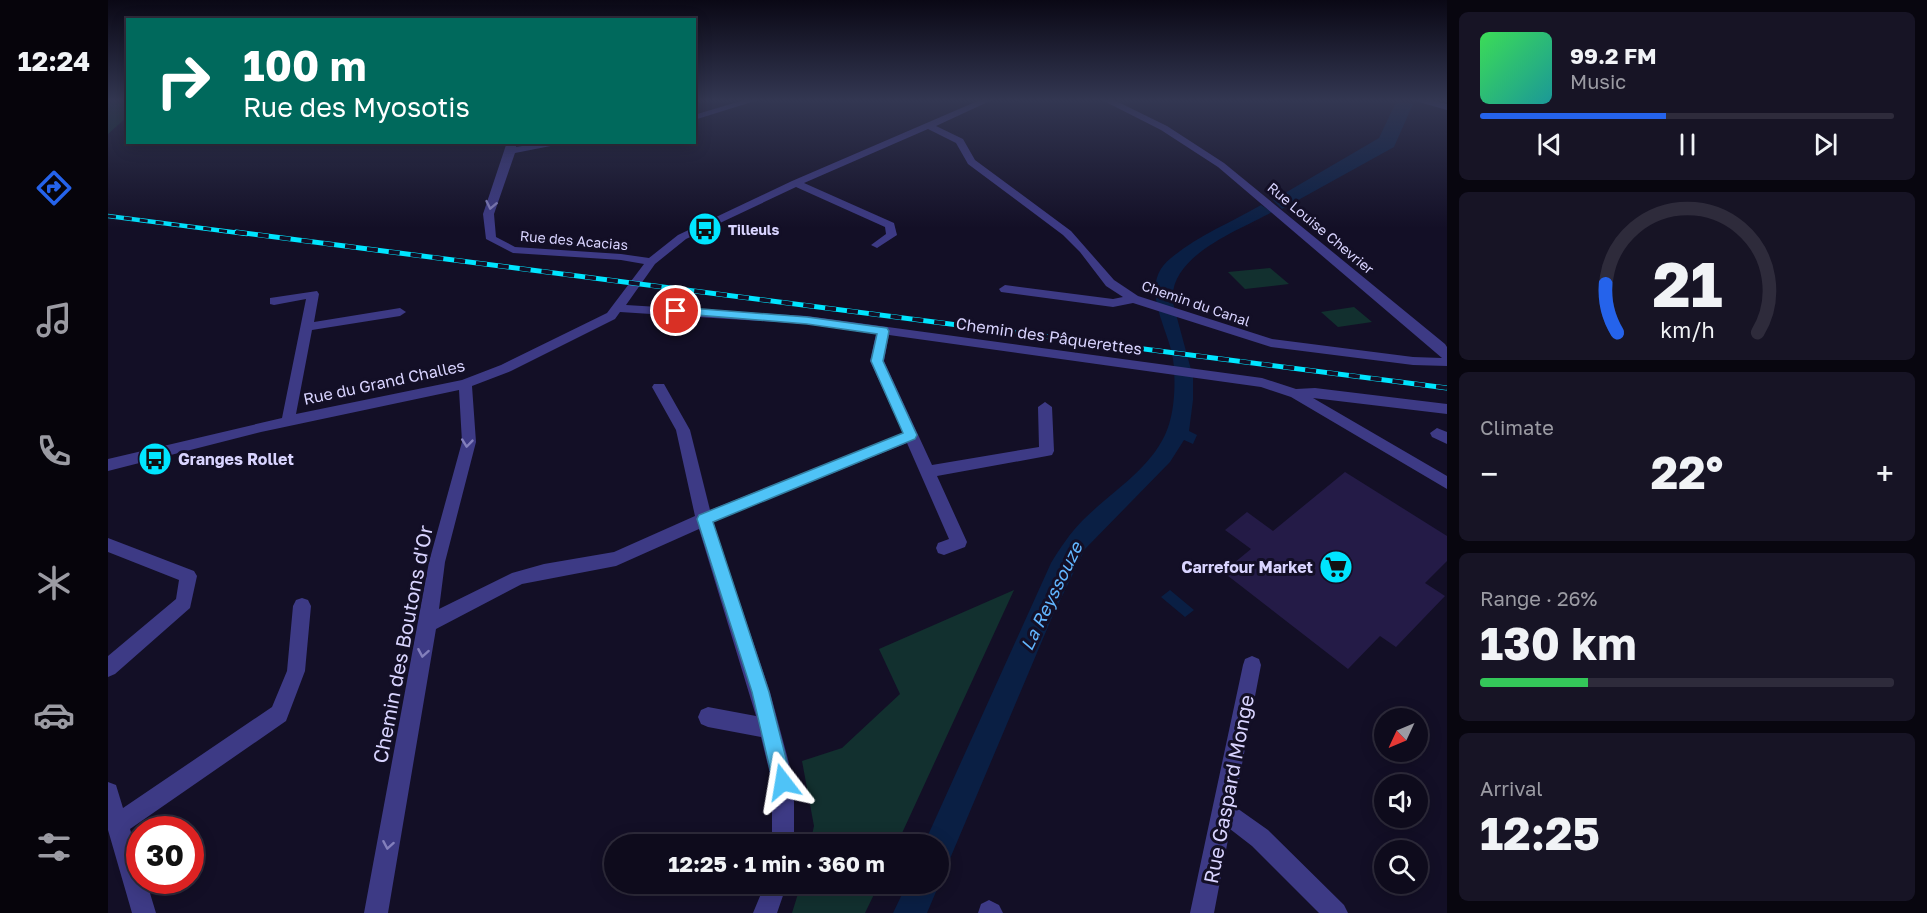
<!DOCTYPE html>
<meta charset="utf-8">
<style>
body{margin:0;font-family:"Golos Text",sans-serif;background:#171425;color:#f1f3f6;height:100vh;display:flex;flex-direction:column;font-size:22px;white-space:nowrap}
*{box-sizing:border-box;margin:0}
p{font-size:20px;color:#9b9ba3}
.icon{flex:none;width:33px;height:33px;fill:none;stroke:currentColor;stroke-width:2;stroke-linecap:round;stroke-linejoin:round}
.map{position:relative;flex:1;overflow:hidden}
.sheet{display:flex;flex-direction:column;gap:12px;padding:12px;background:#08060f;width:480px}
.sheet>*{flex:none}
.top-card{position:absolute;left:18px;top:18px;width:570px;height:126px;border-radius:0px;box-shadow:0 3px 15px #0003,0 0 0 2px #2e2b3b;background:#00695c;color:#fff;overflow:hidden}
.needle{width:39px;rotate:226deg}
.controls{position:absolute;left:1266px;top:708px;display:grid;gap:12px}
.controls a{display:grid;place-items:center;width:54px;height:54px;border-radius:50%;background:#0e0b1c;box-shadow:0 3px 15px #0003,0 0 0 2px #2e2b3b;font-size:30px}
.speed{position:absolute;left:18px;top:816px;display:flex;gap:12px;font-size:30px;font-weight:700;text-align:center}
.speed>*{display:grid;place-content:center;width:78px;height:78px;border-radius:50%;background:#0e0b1c;box-shadow:0 3px 15px #0003,0 0 0 2px #2e2b3b;line-height:1}
.speed .limit{border:9px solid #d22;background:#fff;color:#111}
.pin{position:absolute;display:grid;place-items:center;width:51px;height:51px;color:#fff;margin:-26px;border:3px solid #fff;border-radius:50%;box-shadow:0 2px 6px #0007}
.me{position:absolute;width:66px;margin:-33px;rotate:346deg;stroke-linejoin:round;filter:drop-shadow(0 0 4px #0008)}
.turn{display:flex;align-items:center;gap:21px;height:126px;padding:0 18px;font-size:27px}
.turn .icon{width:78px;height:78px;stroke-width:2.5}
.turn b{display:block;font-size:42px;line-height:51px}
.big{font-size:45px;font-weight:700;line-height:1.1}
.sheet .widget{flex:1;display:flex;flex-direction:column;justify-content:center;gap:9px;min-width:0;padding:0 21px;border-radius:9px;background:#171425}
.sheet .dial{align-items:center;gap:0}
.dial svg{height:156px;overflow:visible;fill:none;stroke:#2e2b3b;stroke-width:7;stroke-linecap:round;text-anchor:middle}
.dial text{fill:#f1f3f6;stroke:none}
.song{display:flex;align-items:center;gap:18px}
.cover{width:72px;height:72px;border-radius:9px;background:linear-gradient(135deg,hsl(130 70% 55%),hsl(180 70% 35%))}
.played{height:6px;border-radius:3px;background:linear-gradient(90deg,#2563eb 45%,#2e2b3b 45%)}
.keys{display:flex;justify-content:space-around;direction:ltr}
.heat{display:flex;justify-content:space-between;align-items:center;font-size:33px;direction:ltr}
.charge{height:9px;border-radius:4px;background:linear-gradient(90deg,#34c759 26%,#2e2b3b 0)}
.trip{position:absolute;left:496px;top:834px;width:345px;height:60px;border-radius:30px;background:#0e0b1c;box-shadow:0 3px 15px #0003,0 0 0 2px #2e2b3b;font-weight:700;line-height:60px;text-align:center}
main{display:flex;flex:1;min-height:0}
.tab-bar{display:flex;flex-direction:column;width:108px;justify-content:space-around;align-items:center;background:#06040b;color:#9b9ba3}
.tab-bar .icon{width:42px;height:42px}
.tab-bar .current{color:#2563eb}
.tab-bar b{font-size:27px;color:#f1f3f6}
.map>svg:first-child{display:block}
.green{fill:#12302f}
.water{fill:#0a1f44}
.building{fill:#241b47}
.lines{fill:none;stroke-linecap:round;stroke-linejoin:round}
.minor{fill:#3d3a85;fill-rule:evenodd}
.rail-far1-casing{stroke:#00e5ff;stroke-width:4.5}
.rail-casing{stroke:#00e5ff;stroke-width:5}
.rail-far1{stroke:#130f26;stroke-width:3;stroke-dasharray:8;stroke-linecap:butt}
.rail{stroke:#130f26;stroke-width:4;stroke-dasharray:11;stroke-linecap:butt}
.oneway{stroke:#837fbc}
.route{fill:#4fc3f7;stroke:#337fa1;stroke-width:1.5}
.labels{text-anchor:middle;dominant-baseline:central;stroke-width:6;stroke-linejoin:round;paint-order:stroke}
.far-street-label{font-size:14px;fill:#d9d4ff;stroke:#130f26}
.far-poi-label{font-size:14px;font-weight:bold;fill:#d9d4ff;stroke:#130f26;text-anchor:start}
.street-label{font-size:16px;fill:#d9d4ff;stroke:#130f26}
.poi-label{font-size:16px;font-weight:bold;fill:#d9d4ff;stroke:#130f26;text-anchor:start}
.water-label{font-size:18px;font-style:italic;fill:#62b6ff;stroke:#130f26}
.near-street-label{font-size:20px;fill:#d9d4ff;stroke:#130f26}
</style>
<main>
<nav class="tab-bar">
<b>12:24</b>
<svg class="icon current" aria-label="directions" viewBox="0 0 24 24"><path d="M12 3l9 9-9 9-9-9zM9 14v-3h6M13 9l2 2-2 2"/></svg>
<svg class="icon" aria-label="music" viewBox="0 0 24 24"><path d="M9 18V5l10-2v13"/><circle cx="6" cy="18" r="3"/><circle cx="16" cy="16" r="3"/></svg>
<svg class="icon" aria-label="phone" viewBox="0 0 24 24"><path d="M5 4h4l2 5-3 2q2 4 5 5l2-3 5 2v4C11 20 4 13 5 4z"/></svg>
<svg class="icon" aria-label="climate" viewBox="0 0 24 24"><path d="M12 3v18M4 7l16 10M4 17L20 7"/></svg>
<svg class="icon" aria-label="car" viewBox="0 0 24 24"><path d="M5 17H2v-5l4-1 3-4h7l3 4 3 1v5h-3M9 17h6M6 11h13"/><circle cx="7" cy="17" r="2"/><circle cx="17" cy="17" r="2"/></svg>
<svg class="icon" aria-label="filters" viewBox="0 0 24 24"><path d="M4 7h16M4 17h16"/><circle cx="9" cy="7" r="2"/><circle cx="15" cy="17" r="2"/></svg>
</nav>
<div class="map">
<svg width="1339" height="913" viewBox="0 0 1339 913">
<rect width="100%" height="100%" fill="#130f26"/>
<path class="green" d="M 0,100 L 19,100 L 20,116 L 0,134 Z
M 1162,268 L 1181,284 L 1137,289 L 1120,272 Z
M 1246,307 L 1264,322 L 1230,327 L 1213,312 Z
M 906,590 L 789,844 L 702,844 L 706,826 L 694,761 L 734,748 L 792,694 L 771,649 Z
M 693,884 L 771,884 L 757,913 L 684,913 Z"/>
<path class="water" d="M 1289,100 L 1305,104 L 1286,147 L 1174,209 L 1165,200 L 1271,138 Z
M 1153,205 L 1164,212 C 1130,231 1059,256 1065,303 L 1085,377 L 1085,400 L 1081,431 L 1089,435 L 1085,444 L 1076,440 L 1062,462 L 977,549 L 945,615 L 819,913 L 785,913 L 799,884 L 831,884 L 831,844 L 816,844 L 943,563 C 953,547 962,533 975,520 C 1002,493 1040,471 1057,435 C 1067,414 1068,383 1065,359 C 1060,326 1029,285 1063,258 C 1089,236 1124,222 1153,205 Z
M 1062,590 L 1086,610 L 1077,617 L 1053,597 Z"/>
<path class="building" d="M 1237,472 L 1339,536 L 1339,561 L 1317,583 L 1337,596 L 1288,647 L 1272,636 L 1240,669 L 1115,572 L 1143,549 L 1117,530 L 1139,512 L 1165,531 Z"/>
<g class="lines">
<path class="minor" d="M 636,100 L 650,100 L 586,120 L 586,115 Z
M 872,100 L 884,100 L 828,126 L 855,139 L 867,160 L 963,231 L 1006,280 L 1030,296 L 1164,339 L 1305,357 L 1334,358 L 1110,167 L 1053,130 L 994,100 L 1006,100 L 1059,126 L 1116,163 L 1337,344 L 1339,347 L 1339,366 L 1305,365 L 1163,347 L 1025,303 L 1005,307 L 893,292 L 891,289 L 897,285 L 1005,299 L 1015,297 L 998,286 L 972,252 L 955,235 L 860,164 L 848,143 L 820,129 L 696,183 L 786,223 L 789,235 L 769,248 L 763,245 L 778,234 L 777,227 L 688,187 L 578,239 L 547,264 L 518,305 L 699,316 L 1154,378 L 1188,389 L 1207,388 L 1339,404 L 1339,414 L 1205,398 L 1339,476 L 1339,489 L 1183,397 L 1153,387 L 781,335 L 776,361 L 824,465 L 931,447 L 930,407 L 937,402 L 944,407 L 946,451 L 944,455 L 939,456 L 829,476 L 859,542 L 857,547 L 836,555 L 830,553 L 828,548 L 830,543 L 841,539 L 799,443 L 605,522 L 662,692 L 686,782 L 686,844 L 664,844 L 664,782 L 653,737 L 600,727 L 593,724 L 590,717 L 593,710 L 600,707 L 648,716 L 591,529 L 508,566 L 414,584 L 328,629 L 280,913 L 256,913 L 321,562 L 354,442 L 351,390 L 153,432 L 0,471 L 0,459 L 174,418 L 198,299 L 166,305 L 162,304 L 162,298 L 209,291 L 211,294 L 206,322 L 292,308 L 298,312 L 292,316 L 204,330 L 188,414 L 354,380 L 393,365 L 499,313 L 536,264 L 513,260 L 405,253 L 378,239 L 375,214 L 399,142 L 409,142 L 408,147 L 439,142 L 463,142 L 407,153 L 386,214 L 388,237 L 407,247 L 513,254 L 541,258 L 570,235 L 684,181 ZM 512,312 L 699,324 L 768,334 L 762,361 L 795,433 L 602,510 L 582,430 L 556,384 L 546,384 L 544,387 L 568,430 L 587,516 L 506,552 L 436,564 L 404,573 L 331,609 L 337,562 L 368,442 L 364,386 L 403,371 L 507,319 Z
M 1304,100 L 1321,100 L 1339,104 L 1339,110 Z
M 1329,428 L 1339,432 L 1339,444 L 1324,437 L 1322,433 Z
M 0,538 L 86,571 L 89,576 L 82,608 L 7,674 L 0,677 L 0,656 L 68,599 L 71,580 L 0,552 Z
M 194,598 L 200,600 L 203,606 L 197,671 L 178,721 L 22,829 L 32,861 L 32,880 L 38,880 L 48,913 L 24,913 L 0,830 L 0,782 L 8,785 L 15,808 L 164,707 L 179,671 L 185,606 L 188,600 Z
M 1144,656 L 1151,659 L 1153,665 L 1126,806 L 1160,830 L 1236,905 L 1240,913 L 1211,913 L 1144,846 L 1122,829 L 1106,913 L 1082,913 L 1135,665 L 1137,659 Z
M 657,884 L 679,884 L 669,913 L 645,913 Z
M 881,900 L 891,905 L 895,913 L 870,913 L 873,904 Z"/>
<defs>
<path id="rail-far1" d="M 0,216 L 139,234"/>
<path id="rail" d="M 128,232 L 1339,388"/>
</defs>
<use href="#rail-far1" class="rail-far1-casing"/>
<use href="#rail" class="rail-casing"/>
<use href="#rail-far1" class="rail-far1"/>
<use href="#rail" class="rail"/>
</g>
<defs><path id="oneway-chevron" d="M-2-3.5L2.5 0L-2 3.5" fill="none" stroke-width="1.6" stroke-linecap="round" stroke-linejoin="round" transform="scale(1.5)"/></defs>
<g class="oneway">
<use href="#oneway-chevron" transform="translate(383 205) rotate(102)"/>
<use href="#oneway-chevron" transform="translate(359 443) rotate(96)"/>
<use href="#oneway-chevron" transform="translate(315 653) rotate(100)"/>
<use href="#oneway-chevron" transform="translate(280 845) rotate(100)"/>
</g>
<linearGradient id="sky" x2="0" y2="1"><stop stop-color="#0a0815"/><stop offset="0.44" stop-color="#333752"/><stop offset="1" stop-color="#333752" stop-opacity="0"/></linearGradient>
<rect width="1339" height="228" fill="url(#sky)"/>
<path class="route" d="M 568,307 L 699,317 L 779,328 L 781,331 L 775,361 L 809,435 L 807,439 L 605,522 L 661,692 L 684,782 L 681,789 L 675,792 L 668,789 L 665,782 L 644,692 L 589,519 L 591,515 L 795,433 L 763,361 L 769,334 L 699,324 L 564,313 L 564,308 Z"/>
<defs>
<symbol id="bus-disc" viewBox="-11 -11 22 22"><circle r="9.5" fill="#00e5ff" stroke="#130f26"/><path d="M-5-6H5V4H4V6H2V4H-2V6H-4V4H-5ZM-3.5-4V0h7V-4ZM-3.5 1.2v1.5H-2V1.2ZM2 1.2v1.5H3.5V1.2Z" fill="#111"/></symbol>
<symbol id="supermarket-disc" viewBox="-11 -11 22 22"><circle r="9.5" fill="#00e5ff" stroke="#130f26"/><path d="M-6-5.5h2.5l.6 2H6L4.5 2H-2.5L-4.4-4H-6ZM-1.5 3.2a1.3 1.3 0 1 0 .1 0ZM3 3.2a1.3 1.3 0 1 0 .1 0Z" fill="#111"/></symbol>
</defs>
<g fill-rule="evenodd">
<use href="#bus-disc" x="578" y="210" width="38" height="38"/>
<use href="#bus-disc" x="28" y="440" width="38" height="38"/>
<use href="#supermarket-disc" x="1209" y="548" width="38" height="38"/>
</g>
<g class="labels">
<g class="far-street-label">
<text transform="translate(1213 228) rotate(40)">Rue Louise Chevrier</text>
<text transform="translate(466 240) rotate(5)">Rue des Acacias</text>
<text transform="translate(1088 303) rotate(19)">Chemin du Canal</text>
</g>
<g class="far-poi-label">
<text x="620" y="229">Tilleuls</text>
</g>
<g class="street-label">
<text transform="translate(941 336) rotate(8)">Chemin des Pâquerettes</text>
<text transform="translate(276 382) rotate(-12)">Rue du Grand Challes</text>
</g>
<g class="poi-label">
<text x="70" y="459">Granges Rollet</text>
<text x="1205" y="567" text-anchor="end">Carrefour Market</text>
</g>
<g class="water-label">
<text transform="translate(943 596) rotate(-64)">La Reyssouze</text>
</g>
<g class="near-street-label">
<text transform="translate(294 644) rotate(-79)">Chemin des Boutons d'Or</text>
<text transform="translate(1120 789) rotate(-79)">Rue Gaspard Monge</text>
</g>
</g>
</svg>
<div class="controls">
<a><svg class="needle" viewBox="-14 -14 28 28"><path d="M0-13l5 13h-10z" fill="#e53935"/><path d="M0 13l5-13h-10z" fill="#9b9ba3"/></svg></a>
<a><svg class="icon" aria-label="sound" viewBox="0 0 24 24"><path d="M4 9h4l5-4v14l-5-4H4zM17 9q2 3 0 6"/></svg></a>
<a><svg class="icon" aria-label="search" viewBox="0 0 24 24"><circle cx="10" cy="10" r="6"/><path d="M15 15l6 6"/></svg></a>
</div>
<div class="speed"><div class="limit">30</div></div>
<div class="pin" style="left:568px;top:311px;background:#d93025"><svg class="icon" aria-label="arrive" viewBox="0 0 24 24"><path d="M6 21V4h12l-3 4 3 4H6"/></svg></div>
<svg class="me" style="left:675px;top:782px" viewBox="-20 -20 40 40"><path d="M0-17L14 15 0 8-14 15z" fill="#4fc3f7" stroke="#fff" stroke-width="4"/></svg>
<div class="trip">12:25 · 1 min · 360 m</div>
<div class="top-card">
<div class="turn"><svg class="icon" aria-label="right" viewBox="0 0 24 24"><path d="M7 20v-9h11M14 6l5 5-5 5"/></svg><div><b>100 m</b>Rue des Myosotis</div></div>
</div>
</div>
<section class="sheet">
<div class="widget">
<div class="song"><i class="cover"></i><div><b>99.2 FM</b><p>Music</p></div></div>
<div class="played"></div>
<div class="keys"><svg class="icon" aria-label="previous" viewBox="0 0 24 24"><path d="M18 5L8 12l10 7zM5 5v14"/></svg><svg class="icon" aria-label="pause" viewBox="0 0 24 24"><path d="M8 5v14M16 5v14"/></svg><svg class="icon" aria-label="next" viewBox="0 0 24 24"><path d="M6 5l10 7-10 7zM19 5v14"/></svg></div>
</div>
<div class="widget dial"><svg viewBox="0 0 100 80">
<path d="M14 69A42 42 0 1 1 86 69"/>
<path d="M14 69A42 42 0 0 1 8 44" stroke="#2563eb"/>
<text x="50" y="56" font-size="32" font-weight="700">21</text>
<text x="50" y="72" font-size="11">km/h</text>
</svg></div>
<div class="widget"><p>Climate</p>
<div class="heat"><a>−</a><b class="big">22°</b><a>+</a></div>
</div>
<div class="widget"><p>Range · 26%</p><b class="big">130 km</b><div class="charge"></div></div>
<div class="widget"><p>Arrival</p><b class="big">12:25</b></div>
</section>
</main>
